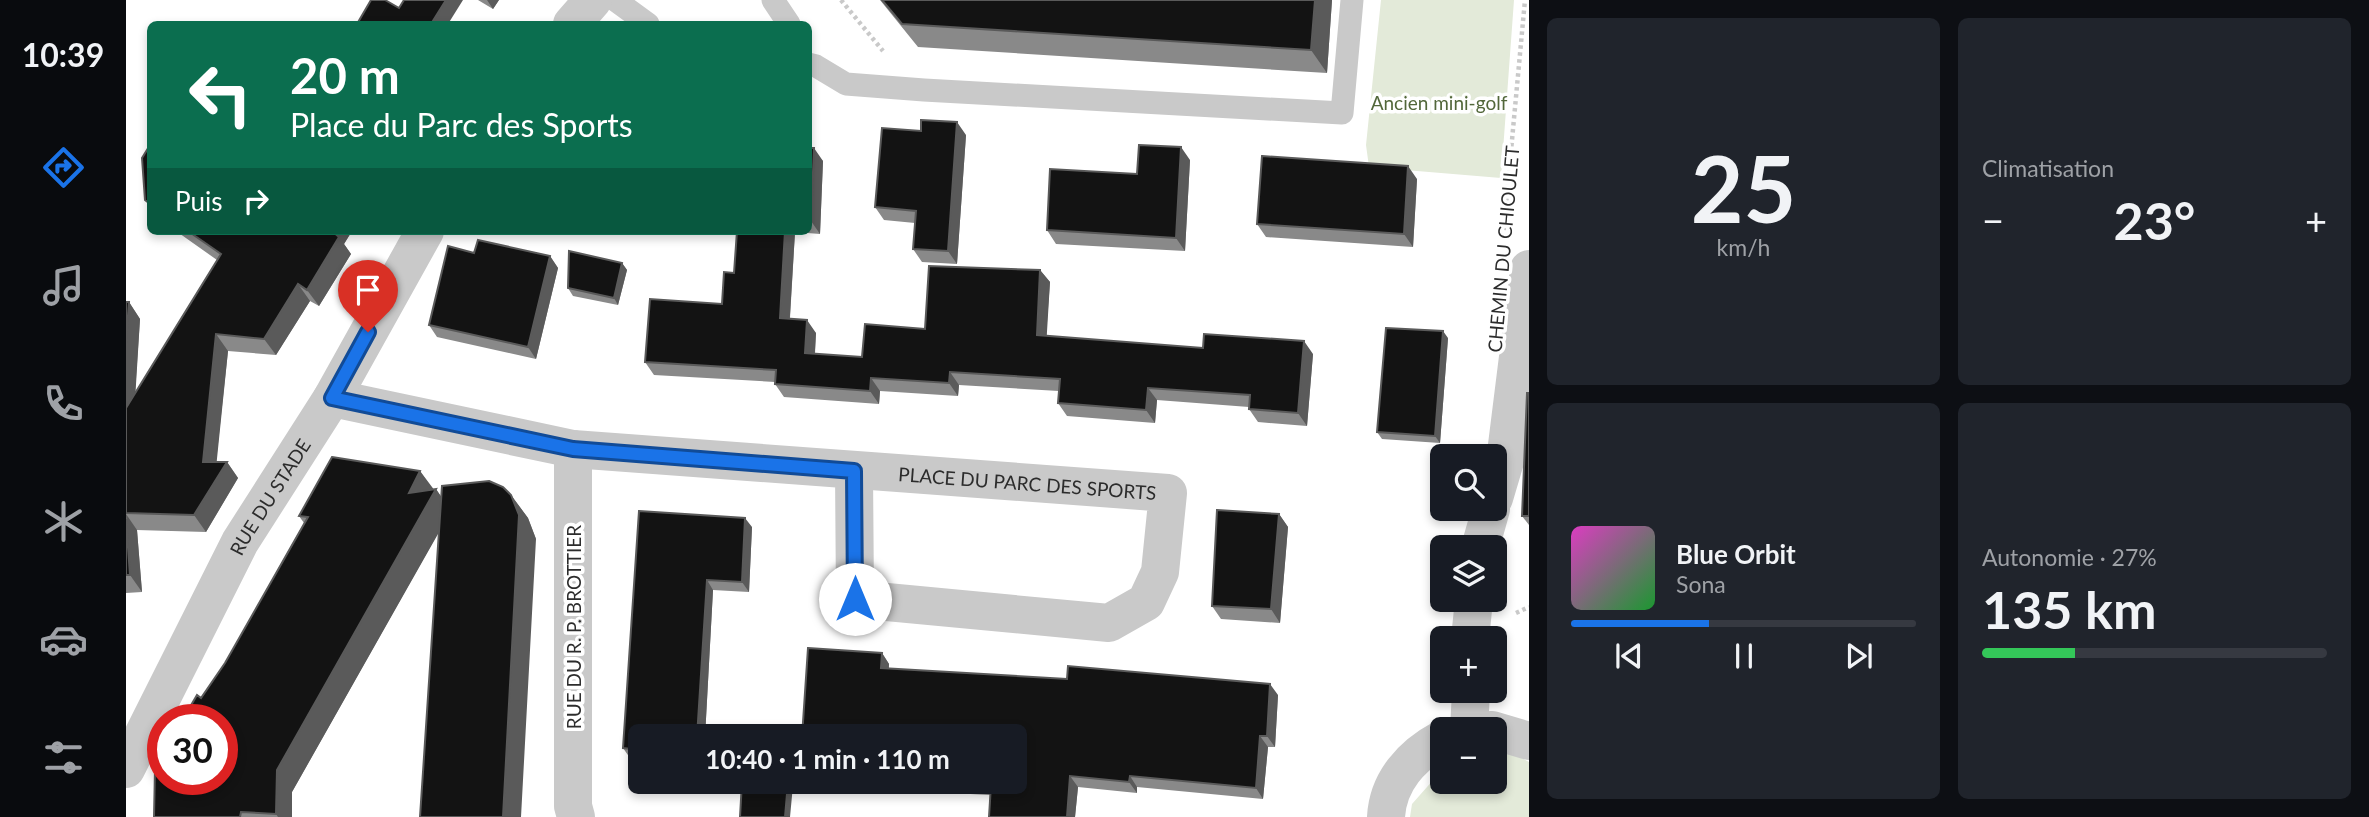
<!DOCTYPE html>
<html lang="fr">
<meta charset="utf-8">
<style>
body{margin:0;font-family:Lato,sans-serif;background:#20242c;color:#f1f3f6;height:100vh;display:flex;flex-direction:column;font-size:26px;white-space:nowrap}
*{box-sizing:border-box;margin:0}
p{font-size:23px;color:#9ea1a6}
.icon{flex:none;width:38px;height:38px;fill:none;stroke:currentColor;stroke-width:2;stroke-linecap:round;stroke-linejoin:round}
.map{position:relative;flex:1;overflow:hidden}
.sheet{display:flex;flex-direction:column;gap:18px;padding:18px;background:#0d0f14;width:840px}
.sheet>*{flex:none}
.hud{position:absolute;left:21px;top:21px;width:665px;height:214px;border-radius:10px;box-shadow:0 4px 10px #0003;background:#0b6e4f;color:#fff;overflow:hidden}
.controls{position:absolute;left:1304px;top:444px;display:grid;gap:14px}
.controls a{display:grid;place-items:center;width:77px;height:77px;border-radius:10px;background:#171b24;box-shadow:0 4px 10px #0003;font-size:35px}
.speed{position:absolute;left:21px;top:704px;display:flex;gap:14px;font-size:35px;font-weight:700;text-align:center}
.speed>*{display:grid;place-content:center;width:91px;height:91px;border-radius:50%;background:#171b24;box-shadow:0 4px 10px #0003;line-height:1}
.speed .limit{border:10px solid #d22;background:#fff;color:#111}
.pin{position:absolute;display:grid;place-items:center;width:60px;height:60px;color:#fff;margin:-72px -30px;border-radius:50% 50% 50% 0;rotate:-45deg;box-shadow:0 0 7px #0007}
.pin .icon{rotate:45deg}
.me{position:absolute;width:77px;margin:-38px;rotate:0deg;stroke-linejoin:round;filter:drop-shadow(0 0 5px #0008)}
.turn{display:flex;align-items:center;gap:24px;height:147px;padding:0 28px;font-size:32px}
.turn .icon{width:91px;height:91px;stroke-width:2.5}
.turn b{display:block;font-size:49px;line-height:60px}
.then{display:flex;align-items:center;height:66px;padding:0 28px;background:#0003;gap:14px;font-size:26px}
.big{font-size:52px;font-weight:700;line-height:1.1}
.sheet .card{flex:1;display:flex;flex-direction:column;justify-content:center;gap:10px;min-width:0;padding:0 24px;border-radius:10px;background:#20242c}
.sheet .dial{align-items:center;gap:0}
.dial b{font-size:91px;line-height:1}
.song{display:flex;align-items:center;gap:21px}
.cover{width:84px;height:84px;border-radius:10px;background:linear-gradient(135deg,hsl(310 70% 55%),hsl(130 70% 35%))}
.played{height:7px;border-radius:4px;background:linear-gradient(90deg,#1a73e8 40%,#363941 40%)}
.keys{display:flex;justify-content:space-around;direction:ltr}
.heat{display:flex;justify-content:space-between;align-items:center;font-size:38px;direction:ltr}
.charge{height:10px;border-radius:5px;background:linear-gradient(90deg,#34c759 27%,#363941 0)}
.sheet .tiles{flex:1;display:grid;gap:18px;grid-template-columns:repeat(2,1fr)}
.trip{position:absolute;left:502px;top:724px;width:399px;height:70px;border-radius:10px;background:#171b24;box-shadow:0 4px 10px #0003;font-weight:700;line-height:70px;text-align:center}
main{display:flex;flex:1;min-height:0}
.tabs{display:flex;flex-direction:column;width:126px;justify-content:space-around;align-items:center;background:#090b0e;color:#9ea1a6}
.tabs .icon{width:49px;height:49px}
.tabs .active{color:#1a73e8}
.tabs b{font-size:32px;color:#f1f3f6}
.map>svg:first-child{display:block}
.green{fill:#e3ead9}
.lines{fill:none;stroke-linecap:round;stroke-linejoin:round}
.path{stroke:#c9c9c9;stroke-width:4.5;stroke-dasharray:3.5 3.5;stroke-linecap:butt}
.lane{stroke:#c9c9c9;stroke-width:23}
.street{stroke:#c9c9c9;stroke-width:38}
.wall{fill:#898989}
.shaded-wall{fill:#5a5a5a}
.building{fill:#131313;stroke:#5a5a5a;stroke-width:2}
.route-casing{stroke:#114b97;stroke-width:18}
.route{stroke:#1a73e8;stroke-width:12}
.labels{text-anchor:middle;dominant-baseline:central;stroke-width:7;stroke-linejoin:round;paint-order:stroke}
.park-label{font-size:19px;fill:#52673a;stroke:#fff}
.street-label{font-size:19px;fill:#2c2c2c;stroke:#fff}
</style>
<main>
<nav class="tabs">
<b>10:39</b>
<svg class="icon active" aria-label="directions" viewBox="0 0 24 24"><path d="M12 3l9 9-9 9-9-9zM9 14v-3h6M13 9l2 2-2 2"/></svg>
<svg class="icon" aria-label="music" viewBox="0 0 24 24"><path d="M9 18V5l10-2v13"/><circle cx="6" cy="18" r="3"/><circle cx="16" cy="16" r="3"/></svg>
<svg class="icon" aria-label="phone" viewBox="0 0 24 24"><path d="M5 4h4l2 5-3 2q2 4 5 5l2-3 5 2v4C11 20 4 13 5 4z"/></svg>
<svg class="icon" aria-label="climate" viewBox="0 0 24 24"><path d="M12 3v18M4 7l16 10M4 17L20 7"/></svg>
<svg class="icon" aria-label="car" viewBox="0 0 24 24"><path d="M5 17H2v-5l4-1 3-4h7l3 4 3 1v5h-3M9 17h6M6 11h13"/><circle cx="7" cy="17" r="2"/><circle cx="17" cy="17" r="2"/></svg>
<svg class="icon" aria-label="filters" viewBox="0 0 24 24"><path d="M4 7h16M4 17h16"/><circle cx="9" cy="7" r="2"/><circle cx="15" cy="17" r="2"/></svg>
</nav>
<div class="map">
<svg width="1403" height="817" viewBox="0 0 1403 817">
<rect width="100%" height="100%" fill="#fff"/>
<path class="green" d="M 1255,0 L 1388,0 L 1375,178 L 1243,167 L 1240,145 Z
M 1369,753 L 1388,754 L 1403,762 L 1403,817 L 1284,817 L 1286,804 L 1316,770 L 1316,782 L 1368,782 Z"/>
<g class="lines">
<path class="path" d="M 715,0 L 757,51
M 1377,237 L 1399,0
M 1390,613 L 1403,607"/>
<path class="lane" d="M 489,0 L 522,24
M 647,0 L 663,24
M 682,64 L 690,66 L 720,84 L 798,90 L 1216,113 L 1226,0"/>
<g class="street">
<path d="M 446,24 L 467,0"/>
<path id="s1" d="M 206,398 L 447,449 L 1042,493 L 1034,572 L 1020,602 L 983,623 L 729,599 L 728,471"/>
<path d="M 447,449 L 447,806 L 450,817"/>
<path d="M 1368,498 L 1379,461 L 1403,269"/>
<path d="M 1354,548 L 1365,509"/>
<path d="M 1344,639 L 1348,600"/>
<path d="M 1343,730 L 1345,691"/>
<path d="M 1366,730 L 1403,741"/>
<path id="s2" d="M 0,769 L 114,542 L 206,398 L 299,231"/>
<path d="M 1260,817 C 1262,781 1286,755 1316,739"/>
</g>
</g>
<path class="wall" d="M 352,0 L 373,0 L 367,9 Z
M 754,0 L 1206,0 L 1201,73 L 792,47 Z
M 840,135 L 831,264 L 796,262 L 787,249 L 789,223 L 758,220 L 749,207 Z
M 682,148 L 697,161 L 694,234 L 669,232 L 664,318 L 690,333 L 689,354 L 736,357 L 799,329 L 914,270 L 924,282 L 920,336 L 1077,348 L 1187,354 L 1181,426 L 1132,422 L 1123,409 L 1123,407 L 1031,400 L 1029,423 L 941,416 L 932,403 L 933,391 L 833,385 L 832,396 L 754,391 L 753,404 L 658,397 L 649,384 L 649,382 L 528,375 L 519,362 L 596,304 L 608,273 L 611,231 L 682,231 Z
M 1064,160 L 1059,251 L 930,244 L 921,230 Z
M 1291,179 L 1287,247 L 1140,237 L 1131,224 Z
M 50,231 L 226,231 L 218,244 L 225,254 L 193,306 L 184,301 L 150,355 L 102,351 L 90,462 L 101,462 L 112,478 L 80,532 L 11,530 L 16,592 L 0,593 L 0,302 L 3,302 L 14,319 L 9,393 L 91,260 Z
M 348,253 L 424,256 L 432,268 L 410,359 L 311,337 L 303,325 Z
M 496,263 L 501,270 L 492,305 L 447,296 L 442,288 Z
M 1322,338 L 1314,443 L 1256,439 L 1251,432 Z
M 1403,393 L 1403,525 L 1396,516 Z
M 294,471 L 307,490 L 310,489 L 315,497 L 385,495 L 402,518 L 410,539 L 312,533 L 166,792 L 166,817 L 28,817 L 75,698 L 99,663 L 178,523 L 173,516 Z
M 513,511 L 626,527 L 623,592 L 587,590 L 579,737 L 514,737 L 514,759 L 504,758 L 497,748 Z
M 1153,514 L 1162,527 L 1154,623 L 1095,619 L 1086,606 Z
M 756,653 L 763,664 L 763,669 L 1152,695 L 1149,747 L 1142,747 L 1137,799 L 1011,787 L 1011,793 L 952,787 L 949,817 L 863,817 L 864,795 L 805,792 L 798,782 L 889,782 L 676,737 Z"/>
<path class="shaded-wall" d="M 320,0 L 337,0 L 322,24 L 305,24 Z
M 361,0 L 373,0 L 367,9 Z
M 1189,0 L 1206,0 L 1201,73 L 1185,50 Z
M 831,122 L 840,135 L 831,264 L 822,251 Z
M 1055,147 L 1064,160 L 1059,251 L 1050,238 Z
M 688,148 L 697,161 L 694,234 L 685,221 Z
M 1282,166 L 1291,179 L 1287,247 L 1278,234 Z
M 206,231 L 226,231 L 218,244 L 225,254 L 193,306 L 181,290 Z
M 659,231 L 669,232 L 663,331 L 654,318 Z
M 424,256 L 432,268 L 410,359 L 402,347 Z
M 496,263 L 501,270 L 492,305 L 488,298 Z
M 914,270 L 924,282 L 920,348 L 911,335 Z
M 172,284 L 184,301 L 150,355 L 138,339 Z
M 3,302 L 14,319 L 7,433 L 0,423 L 0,343 Z
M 681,320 L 690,333 L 688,366 L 679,353 Z
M 1317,331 L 1322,338 L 1314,443 L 1309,436 Z
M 90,334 L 102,351 L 89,478 L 77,462 Z
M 1178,341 L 1187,354 L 1181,426 L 1172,413 Z
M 824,372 L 833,385 L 832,396 L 823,383 Z
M 745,378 L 754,391 L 753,404 L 744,391 Z
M 1022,388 L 1031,400 L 1029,423 L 1020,410 Z
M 101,462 L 112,478 L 80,532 L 68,515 Z
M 294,471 L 309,491 L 310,489 L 325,511 L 166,792 L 166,817 L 152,817 L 150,814 L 151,770 L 283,493 Z
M 385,495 L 402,518 L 410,539 L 395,817 L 377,817 Z
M 0,514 L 11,530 L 16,592 L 4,575 Z
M 1153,514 L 1162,527 L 1154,623 L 1145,609 Z
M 619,518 L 626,527 L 623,592 L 616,582 Z
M 581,580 L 587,590 L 579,737 L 571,737 Z
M 756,653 L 763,664 L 762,679 L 755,668 Z
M 1144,684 L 1152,695 L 1149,747 L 1141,736 Z
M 1134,736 L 1142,747 L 1137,799 L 1130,788 Z
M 944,776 L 952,787 L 949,817 L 941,817 Z
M 1004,776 L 1011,787 L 1011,793 L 1003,782 Z
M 662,782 L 665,782 L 667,785 L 664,817 L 659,817 Z"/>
<path class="building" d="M 245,0 L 259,0 L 273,8 L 278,0 L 320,0 L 305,24 L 231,24 Z
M 756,0 L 1189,0 L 1185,50 L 776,24 Z
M 795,120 L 831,122 L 822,251 L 787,249 L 790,211 L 749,207 L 756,128 L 795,131 Z
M 24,145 L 24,204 L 19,200 L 16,158 Z
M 1013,145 L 1055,147 L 1050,238 L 921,230 L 924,169 L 1011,174 Z
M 682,148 L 688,148 L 685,221 L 682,221 Z
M 1136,156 L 1282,166 L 1278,234 L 1131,224 Z
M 62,231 L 206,231 L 213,237 L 181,290 L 172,284 L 138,339 L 90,334 L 77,462 L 101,462 L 68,515 L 0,513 L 0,408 L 95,254 Z
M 611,231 L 659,231 L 654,318 L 681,320 L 679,353 L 736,357 L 739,324 L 799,329 L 803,266 L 914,270 L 911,335 L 1077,348 L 1078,334 L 1178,341 L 1172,413 L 1123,409 L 1124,395 L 1022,388 L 1020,410 L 932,403 L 934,379 L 824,372 L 823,383 L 745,378 L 744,391 L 649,384 L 650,370 L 519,362 L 524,299 L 596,304 L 598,272 L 608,273 Z
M 352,240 L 424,256 L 402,347 L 303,325 L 322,246 L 348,253 Z
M 443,251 L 496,263 L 488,298 L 442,288 Z
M 0,302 L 3,302 L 0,343 Z
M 1260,328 L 1317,331 L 1309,436 L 1251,432 Z
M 1401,393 L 1403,393 L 1403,516 L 1396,516 Z
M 206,457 L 294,471 L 283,493 L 310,489 L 151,770 L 150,814 L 115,812 L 114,817 L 28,817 L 29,769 L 37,756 L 37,779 L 96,779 L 96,719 L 57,719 L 71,695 L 75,698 L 99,663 L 182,517 L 173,516 Z
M 363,481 L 377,487 L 385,495 L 393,515 L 377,817 L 294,817 L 316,486 Z
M 1091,510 L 1153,514 L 1145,609 L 1086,606 Z
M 513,511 L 619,518 L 616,582 L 581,580 L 571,737 L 514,737 L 514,750 L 497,748 Z
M 0,519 L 4,575 L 0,575 Z
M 682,648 L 756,653 L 755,668 L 941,679 L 942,666 L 1144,684 L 1141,736 L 1134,736 L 1130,788 L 1004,776 L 1003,782 L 944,776 L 941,817 L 863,817 L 865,785 L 824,782 L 889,782 L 889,737 L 676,737 Z
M 616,782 L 662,782 L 659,817 L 614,817 Z"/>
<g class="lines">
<defs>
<path id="route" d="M 242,332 L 206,398 L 447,449 L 728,471 L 729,599"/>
</defs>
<use href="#route" class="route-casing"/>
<use href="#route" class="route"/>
</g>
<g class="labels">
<g class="park-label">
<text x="1313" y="102">Ancien mini-golf</text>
</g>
<g class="street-label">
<text transform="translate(1377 249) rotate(-85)">CHEMIN DU CHIOULET</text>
<text stroke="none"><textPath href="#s1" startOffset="702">PLACE DU PARC DES SPORTS</textPath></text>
<text stroke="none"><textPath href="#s2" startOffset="308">RUE DU STADE</textPath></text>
<text transform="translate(447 627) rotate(-90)">RUE DU R. P. BROTTIER</text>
</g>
</g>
</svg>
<div class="controls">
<a><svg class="icon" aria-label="search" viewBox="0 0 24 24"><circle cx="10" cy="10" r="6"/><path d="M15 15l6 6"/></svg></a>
<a><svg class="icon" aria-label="layers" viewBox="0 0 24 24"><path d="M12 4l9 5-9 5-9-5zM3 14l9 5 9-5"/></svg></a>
<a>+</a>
<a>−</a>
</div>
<div class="speed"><div class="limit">30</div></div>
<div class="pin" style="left:242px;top:332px;background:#d93025"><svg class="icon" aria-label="arrive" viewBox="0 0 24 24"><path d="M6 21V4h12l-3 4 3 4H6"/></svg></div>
<svg class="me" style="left:729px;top:599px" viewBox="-20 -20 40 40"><circle r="19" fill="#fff"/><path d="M0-13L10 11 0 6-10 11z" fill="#1a73e8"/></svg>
<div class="trip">10:40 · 1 min · 110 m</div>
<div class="hud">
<div class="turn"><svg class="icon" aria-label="left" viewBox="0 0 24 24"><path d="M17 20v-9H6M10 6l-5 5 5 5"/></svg><div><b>20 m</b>Place du Parc des Sports</div></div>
<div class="then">Puis<svg class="icon" aria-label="right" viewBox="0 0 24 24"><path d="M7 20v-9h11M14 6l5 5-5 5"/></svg></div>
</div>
</div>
<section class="sheet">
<div class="tiles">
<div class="card dial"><b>25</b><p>km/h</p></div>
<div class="card"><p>Climatisation</p>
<div class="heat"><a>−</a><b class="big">23°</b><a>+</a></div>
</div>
<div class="card">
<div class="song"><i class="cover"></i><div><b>Blue Orbit</b><p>Sona</p></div></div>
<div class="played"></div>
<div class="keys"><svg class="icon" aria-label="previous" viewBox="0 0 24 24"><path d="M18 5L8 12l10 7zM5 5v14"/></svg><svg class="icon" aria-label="pause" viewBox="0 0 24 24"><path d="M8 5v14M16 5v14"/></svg><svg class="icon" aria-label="next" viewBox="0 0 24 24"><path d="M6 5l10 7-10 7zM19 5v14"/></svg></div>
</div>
<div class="card"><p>Autonomie · 27%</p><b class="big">135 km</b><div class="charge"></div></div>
</div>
</section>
</main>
